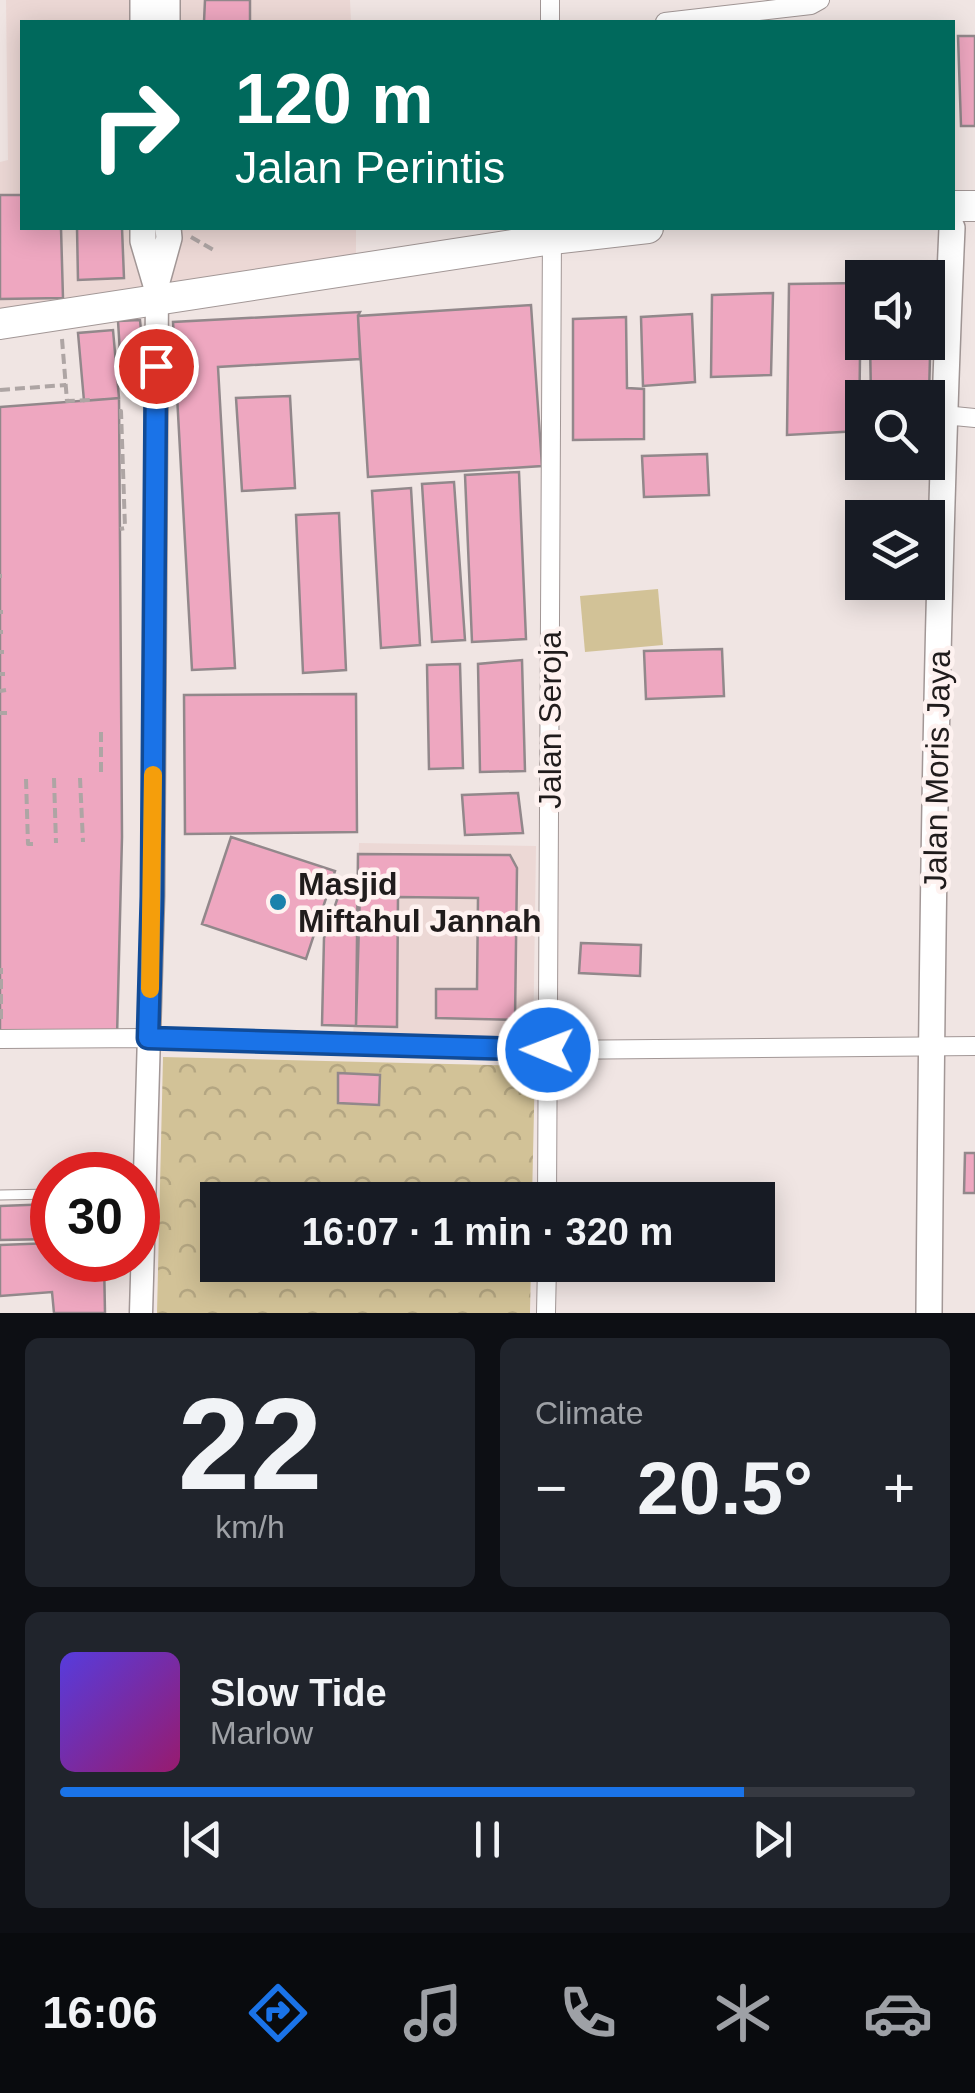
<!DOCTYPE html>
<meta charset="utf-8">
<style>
body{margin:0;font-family:Arial,sans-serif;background:#20242c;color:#f1f3f6;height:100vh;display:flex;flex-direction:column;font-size:38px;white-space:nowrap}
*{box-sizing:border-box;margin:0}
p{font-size:32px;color:#9ea1a6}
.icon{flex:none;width:55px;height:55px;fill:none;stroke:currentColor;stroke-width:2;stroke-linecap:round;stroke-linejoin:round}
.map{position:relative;height:1313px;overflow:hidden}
.panel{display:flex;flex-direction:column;gap:25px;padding:25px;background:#0d0f14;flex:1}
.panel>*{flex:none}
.guide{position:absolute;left:20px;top:20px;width:935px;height:210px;border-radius:0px;box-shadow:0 5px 25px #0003;background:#00695c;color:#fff;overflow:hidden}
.fabs{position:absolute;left:845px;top:260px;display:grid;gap:20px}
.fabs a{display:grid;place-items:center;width:100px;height:100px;border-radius:0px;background:#171b24;box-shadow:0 5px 25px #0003;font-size:50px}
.speed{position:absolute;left:30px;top:1152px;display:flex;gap:20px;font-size:50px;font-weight:700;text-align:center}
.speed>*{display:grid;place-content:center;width:130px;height:130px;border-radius:50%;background:#171b24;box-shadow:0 5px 25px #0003;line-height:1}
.speed .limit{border:15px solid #d22;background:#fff;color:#111}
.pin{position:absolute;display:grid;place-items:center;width:85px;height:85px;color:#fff;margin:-42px;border:5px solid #fff;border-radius:50%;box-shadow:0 2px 10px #0007}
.me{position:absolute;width:110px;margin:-55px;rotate:271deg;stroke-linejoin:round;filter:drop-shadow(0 0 8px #0008)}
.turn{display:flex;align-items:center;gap:35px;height:210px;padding:0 50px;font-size:45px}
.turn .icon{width:130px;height:130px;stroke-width:2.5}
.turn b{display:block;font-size:70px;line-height:85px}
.big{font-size:75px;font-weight:800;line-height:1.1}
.panel .card{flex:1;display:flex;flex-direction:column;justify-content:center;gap:15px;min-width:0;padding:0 35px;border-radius:15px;background:#20242c}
.panel .dial{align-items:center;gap:0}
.dial b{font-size:130px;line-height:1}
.song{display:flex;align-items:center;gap:30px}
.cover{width:120px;height:120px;border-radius:15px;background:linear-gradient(135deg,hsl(250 70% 55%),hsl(320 70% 35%))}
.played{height:10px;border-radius:5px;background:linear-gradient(90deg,#1a73e8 80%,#363941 80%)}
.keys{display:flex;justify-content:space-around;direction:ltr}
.heat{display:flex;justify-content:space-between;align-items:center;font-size:55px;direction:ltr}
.panel .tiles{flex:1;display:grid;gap:25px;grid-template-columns:1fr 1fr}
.card:last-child{grid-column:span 2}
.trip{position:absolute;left:200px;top:1182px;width:575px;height:100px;border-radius:0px;background:#171b24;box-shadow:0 5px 25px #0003;font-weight:800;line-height:100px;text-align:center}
.menu{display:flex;height:160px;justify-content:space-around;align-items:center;background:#090b0e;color:#9ea1a6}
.menu .icon{width:70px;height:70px}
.menu .active{color:#1a73e8}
.menu b{font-size:45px;color:#f1f3f6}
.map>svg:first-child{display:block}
.built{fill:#ecd8d5}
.park{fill:url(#park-crowns)}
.pitch{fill:#d2c297}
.building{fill:#eea7c0;stroke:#92888b;stroke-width:2.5}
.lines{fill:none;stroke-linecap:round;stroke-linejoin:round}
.service-casing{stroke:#a29796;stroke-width:11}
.minor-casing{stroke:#a29796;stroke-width:20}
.tertiary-casing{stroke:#a29796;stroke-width:25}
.secondary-casing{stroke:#a29796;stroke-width:28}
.trunk-casing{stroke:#a29796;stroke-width:32}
.path{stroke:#aea5a4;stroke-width:4;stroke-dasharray:10 5;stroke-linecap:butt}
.service{stroke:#fff;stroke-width:9}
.minor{stroke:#fff;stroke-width:18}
.tertiary{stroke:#fff;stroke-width:22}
.secondary{stroke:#fff;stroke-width:25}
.trunk{stroke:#fff;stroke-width:30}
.route-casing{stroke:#114b97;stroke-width:25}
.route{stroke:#1a73e8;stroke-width:18}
.slow{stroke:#f59e0b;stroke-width:18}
.poi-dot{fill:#1b82ac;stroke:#fef2f0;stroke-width:4}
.labels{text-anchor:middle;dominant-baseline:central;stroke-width:9;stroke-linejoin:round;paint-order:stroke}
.street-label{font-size:32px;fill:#201c1c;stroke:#fef2f0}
.poi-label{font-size:32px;font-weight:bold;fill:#201c1c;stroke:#fef2f0;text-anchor:start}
</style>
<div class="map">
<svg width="975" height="1313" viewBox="0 0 975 1313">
<defs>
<pattern id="park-crowns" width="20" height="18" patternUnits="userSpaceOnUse" patternTransform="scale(2.5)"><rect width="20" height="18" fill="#d2c297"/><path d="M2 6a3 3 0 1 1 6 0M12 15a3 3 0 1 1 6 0" fill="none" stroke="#b4a682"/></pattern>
</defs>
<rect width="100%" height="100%" fill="#f0e5e3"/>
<path class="built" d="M 6,0 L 350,0 L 351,22 L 22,22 L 22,228 L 356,228 L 356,257 L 0,311 L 0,162 L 8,160 Z
M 359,843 L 536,846 L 533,1050 L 353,1045 Z"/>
<path class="park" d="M 163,1057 L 535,1066 L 532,1200 L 218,1200 L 218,1265 L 531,1265 L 530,1313 L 157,1313 Z"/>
<path class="pitch" d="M 658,589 L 663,645 L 585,652 L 580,596 Z"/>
<path class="building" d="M 205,0 L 250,0 L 250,22 L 204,22 Z
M 958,36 L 975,36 L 975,126 L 961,126 Z
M 0,195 L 22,195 L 22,228 L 61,228 L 63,298 L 0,299 Z
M 77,228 L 122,228 L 124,278 L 78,280 Z
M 861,283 L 859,431 L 787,435 L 789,284 Z
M 928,285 L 932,285 L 928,430 L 928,398 L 871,398 L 870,342 L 928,342 Z
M 773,293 L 771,375 L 711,377 L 712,295 Z
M 531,305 L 542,466 L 368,477 L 358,316 Z
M 360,312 L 358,316 L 360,359 L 218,367 L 235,668 L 192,670 L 173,322 Z
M 692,314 L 695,382 L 643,386 L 641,317 Z
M 626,317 L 627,388 L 644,389 L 644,439 L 573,440 L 573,319 Z
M 140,320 L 143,351 L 120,353 L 118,321 Z
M 113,330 L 119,398 L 84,401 L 78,333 Z
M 290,396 L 295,488 L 242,491 L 236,398 Z
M 119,398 L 122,837 L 117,1037 L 0,1036 L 0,407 Z
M 707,454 L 709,495 L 644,497 L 642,456 Z
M 519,472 L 526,639 L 472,642 L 465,475 Z
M 454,482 L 465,640 L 432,642 L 422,484 Z
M 411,488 L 420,645 L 381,648 L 372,491 Z
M 339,513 L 346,670 L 303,673 L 296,515 Z
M 722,649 L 724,696 L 646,699 L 644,651 Z
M 522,660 L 525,771 L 480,772 L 478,664 Z
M 460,664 L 463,768 L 429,769 L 427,665 Z
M 356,694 L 357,832 L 185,834 L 184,695 Z
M 518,793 L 523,833 L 465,835 L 462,795 Z
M 231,837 L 335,871 L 306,959 L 202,924 Z
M 358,854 L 510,855 L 517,868 L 515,1020 L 436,1018 L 436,989 L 477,989 L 478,898 L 398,897 L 397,1027 L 356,1026 Z
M 340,891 L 360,891 L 356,1026 L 322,1025 L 324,938 Z
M 581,943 L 641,945 L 640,976 L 579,973 Z
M 338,1073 L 380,1075 L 379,1105 L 338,1103 Z
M 965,1153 L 975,1153 L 975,1193 L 964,1193 Z
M 52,1204 L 52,1239 L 0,1240 L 0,1206 Z
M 52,1243 L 52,1260 L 104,1260 L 105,1313 L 54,1313 L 52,1292 L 0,1296 L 0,1245 Z"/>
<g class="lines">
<defs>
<path id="service" d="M 0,1195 L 52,1194"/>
<path id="minor" d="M 550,22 L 550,0
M 665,22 L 811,5 L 820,0
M 944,415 L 975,418
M 0,1039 L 148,1038 L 548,1050 L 975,1046
M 547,1200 L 552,231
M 546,1313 L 547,1265"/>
<path id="tertiary" d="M 141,1313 L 153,896 L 157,287"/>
<path id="secondary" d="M 167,0 L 167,22
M 143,22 L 143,0
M 143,228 L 143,241 L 156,285
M 156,285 L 169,238 L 168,228
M 929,1313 C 932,951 936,589 952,228"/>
<path id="trunk" d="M 952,206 L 975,206
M 0,324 L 552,239 L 648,228"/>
</defs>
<use href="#service" class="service-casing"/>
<use href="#minor" class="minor-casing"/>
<use href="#tertiary" class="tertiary-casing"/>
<use href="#secondary" class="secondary-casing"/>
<use href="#trunk" class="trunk-casing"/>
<path class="path" d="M 191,237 L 217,252
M 62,339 L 67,401 L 92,400
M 0,390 L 66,385
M 119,411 L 121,411 L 125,528 L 120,529
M 0,576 L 2,576
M 0,612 L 3,612
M 0,632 L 3,632
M 0,652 L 4,652
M 0,674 L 5,674
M 0,691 L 6,690
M 0,713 L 7,713
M 101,732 L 101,777
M 54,778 L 56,843
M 80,778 L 83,842
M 26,779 L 28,844 L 35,844
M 1,1019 L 1,968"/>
<use href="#service" class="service"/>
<use href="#minor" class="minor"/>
<use href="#tertiary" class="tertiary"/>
<use href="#secondary" class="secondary"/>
<use href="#trunk" class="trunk"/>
</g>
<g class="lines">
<defs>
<path id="route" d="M 156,366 L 152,896 L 148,1038 L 548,1050"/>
</defs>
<use href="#route" class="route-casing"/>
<use href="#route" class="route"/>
<path class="slow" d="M 150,989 L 153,775"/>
</g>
<circle class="poi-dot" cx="278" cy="902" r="10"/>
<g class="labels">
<g class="street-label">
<text transform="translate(550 720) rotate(-90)">Jalan Seroja</text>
<text transform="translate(937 770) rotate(-89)">Jalan Moris Jaya</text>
</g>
<g class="poi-label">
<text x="298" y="884">Masjid<tspan x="298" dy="37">Miftahul Jannah</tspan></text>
</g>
</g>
</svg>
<div class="fabs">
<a><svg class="icon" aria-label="sound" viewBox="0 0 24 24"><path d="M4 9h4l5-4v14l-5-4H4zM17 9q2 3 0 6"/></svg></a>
<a><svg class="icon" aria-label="search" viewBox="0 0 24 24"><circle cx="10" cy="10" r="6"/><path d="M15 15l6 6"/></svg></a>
<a><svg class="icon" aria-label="layers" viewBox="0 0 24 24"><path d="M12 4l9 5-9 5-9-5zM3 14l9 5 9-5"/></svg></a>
</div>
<div class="speed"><div class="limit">30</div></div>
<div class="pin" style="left:156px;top:366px;background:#d93025"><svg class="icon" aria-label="arrive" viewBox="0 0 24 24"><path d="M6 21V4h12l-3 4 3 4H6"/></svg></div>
<svg class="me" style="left:548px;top:1050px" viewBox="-20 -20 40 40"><circle r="17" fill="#1a73e8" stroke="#fff" stroke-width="3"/><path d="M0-11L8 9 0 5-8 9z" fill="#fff"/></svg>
<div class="trip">16:07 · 1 min · 320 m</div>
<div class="guide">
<div class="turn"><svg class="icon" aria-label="right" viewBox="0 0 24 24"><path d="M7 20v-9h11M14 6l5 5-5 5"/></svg><div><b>120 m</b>Jalan Perintis</div></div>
</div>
</div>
<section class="panel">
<div class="tiles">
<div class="card dial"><b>22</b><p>km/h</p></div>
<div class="card"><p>Climate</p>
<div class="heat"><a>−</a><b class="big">20.5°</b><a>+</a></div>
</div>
<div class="card">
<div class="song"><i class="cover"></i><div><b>Slow Tide</b><p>Marlow</p></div></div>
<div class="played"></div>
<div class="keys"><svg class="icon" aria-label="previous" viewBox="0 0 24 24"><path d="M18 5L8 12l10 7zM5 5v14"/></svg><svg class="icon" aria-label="pause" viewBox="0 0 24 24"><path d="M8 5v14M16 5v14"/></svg><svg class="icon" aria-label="next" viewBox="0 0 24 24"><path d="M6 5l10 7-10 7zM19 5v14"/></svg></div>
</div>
</div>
</section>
<nav class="menu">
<b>16:06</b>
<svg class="icon active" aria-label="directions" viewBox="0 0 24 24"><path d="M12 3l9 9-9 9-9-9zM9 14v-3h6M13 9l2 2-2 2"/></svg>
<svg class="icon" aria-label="music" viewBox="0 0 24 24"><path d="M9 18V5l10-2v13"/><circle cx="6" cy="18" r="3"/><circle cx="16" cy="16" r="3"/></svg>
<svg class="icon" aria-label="phone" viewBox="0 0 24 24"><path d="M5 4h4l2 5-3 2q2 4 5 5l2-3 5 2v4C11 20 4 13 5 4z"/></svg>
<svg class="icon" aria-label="climate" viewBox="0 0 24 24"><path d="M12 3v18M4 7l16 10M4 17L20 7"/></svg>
<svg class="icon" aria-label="car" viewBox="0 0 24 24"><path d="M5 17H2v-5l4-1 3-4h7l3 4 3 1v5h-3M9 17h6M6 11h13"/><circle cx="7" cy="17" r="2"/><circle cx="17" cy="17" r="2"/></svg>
</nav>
